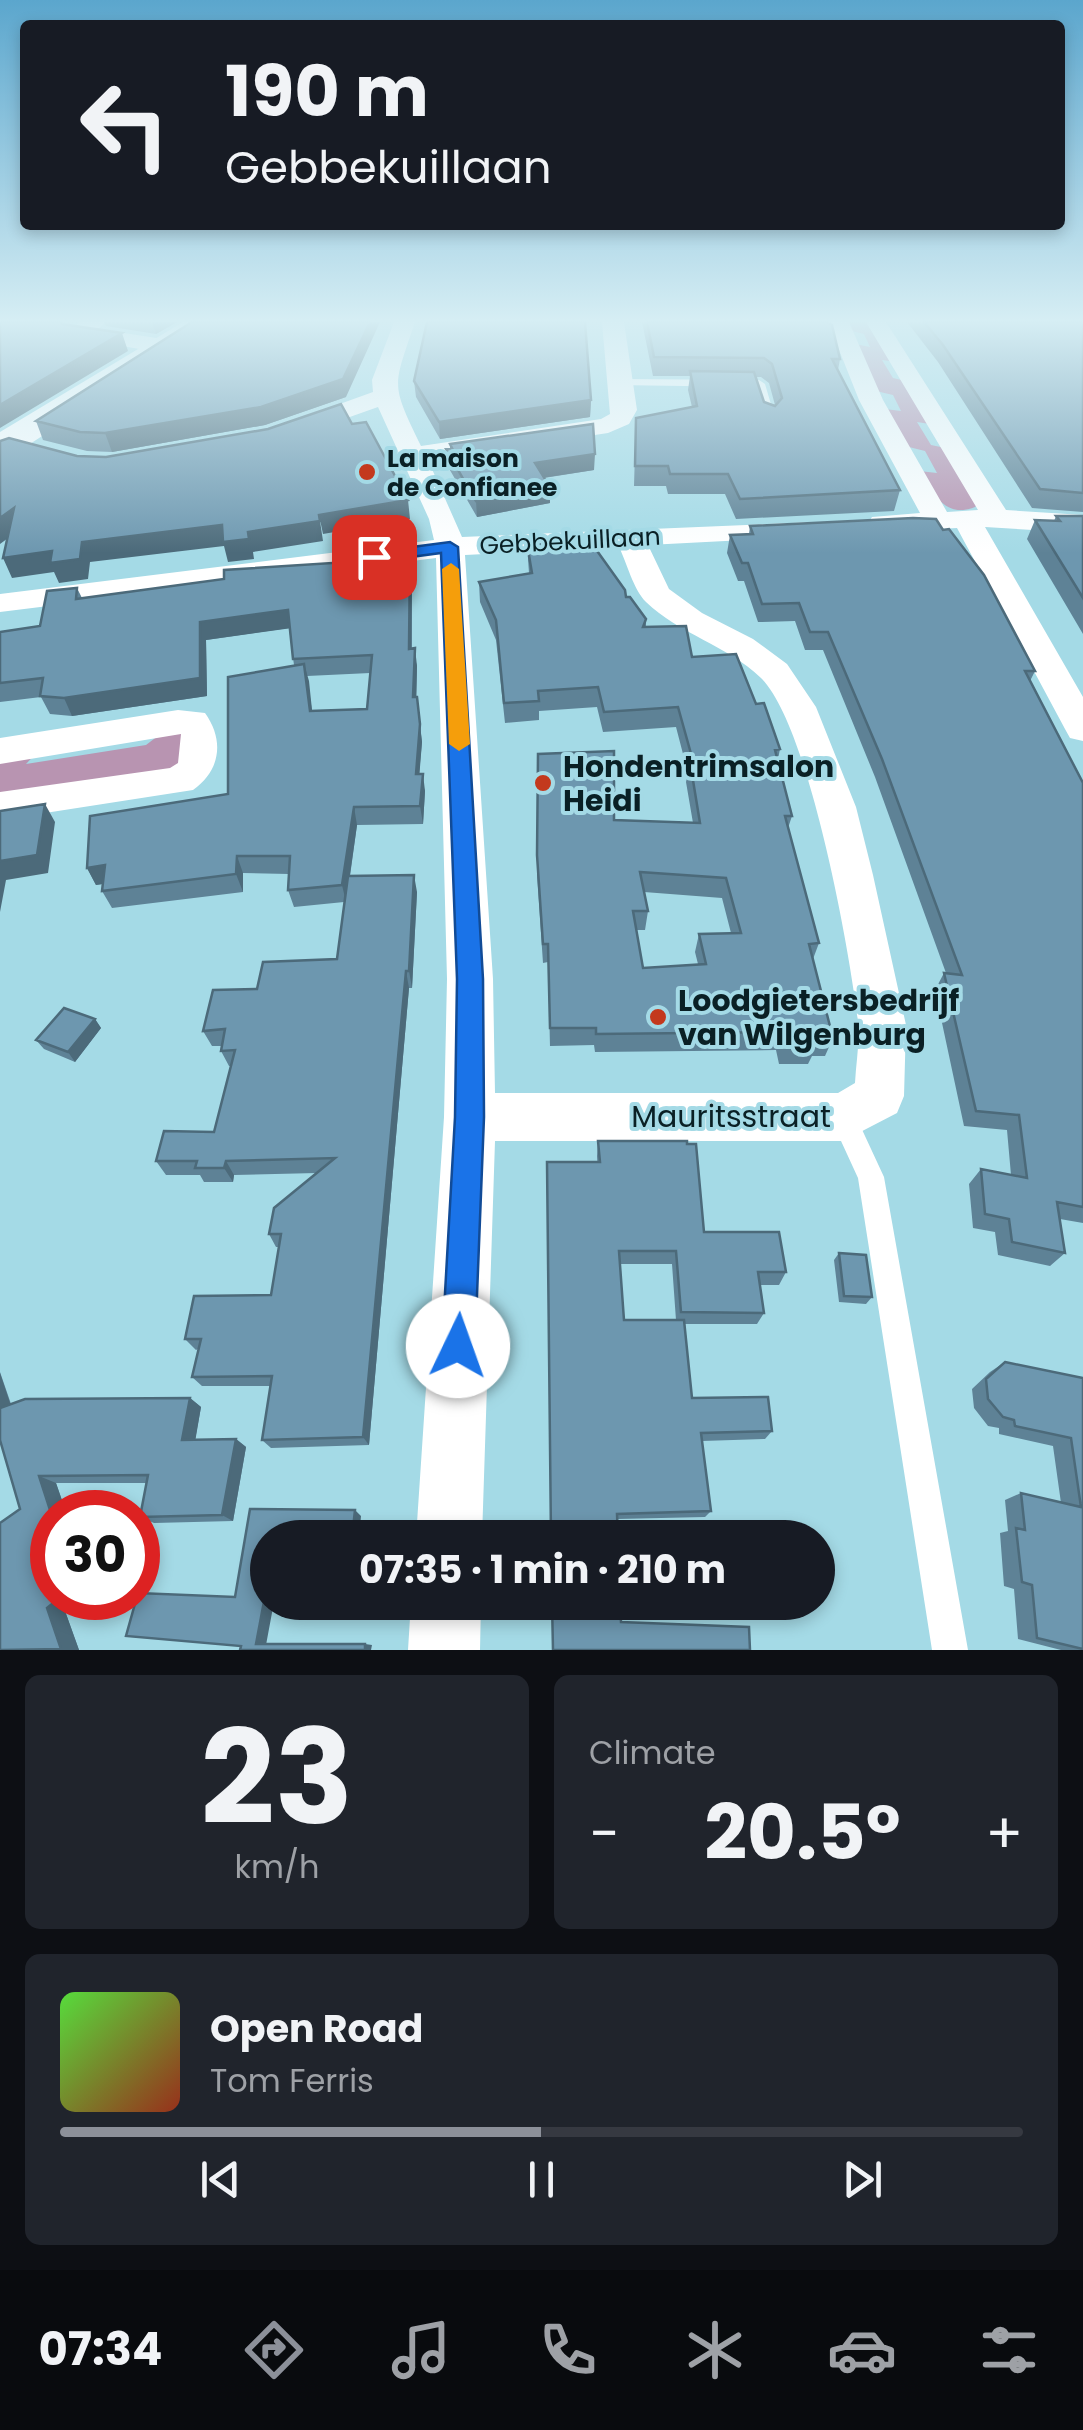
<!DOCTYPE html>
<meta charset="utf-8">
<style>
body{margin:0;font-family:Poppins,sans-serif;background:#20242c;color:#f1f3f6;height:100vh;display:flex;flex-direction:column;font-size:38px;white-space:nowrap}
*{box-sizing:border-box;margin:0}
p{font-size:32px;color:#9ea1a6}
.icon{flex:none;width:55px;height:55px;fill:none;stroke:currentColor;stroke-width:2;stroke-linecap:round;stroke-linejoin:round}
.map{position:relative;height:1650px;overflow:hidden}
.drawer{display:flex;flex-direction:column;gap:25px;padding:25px;background:#0d0f14;flex:1}
.drawer>*{flex:none}
.top-card{position:absolute;left:20px;top:20px;width:1045px;height:210px;border-radius:10px;box-shadow:0 5px 15px #0003;background:#171b24;color:#f1f3f6;overflow:hidden}
.speed{position:absolute;left:30px;top:1490px;display:flex;gap:20px;font-size:50px;font-weight:700;text-align:center}
.speed>*{display:grid;place-content:center;width:130px;height:130px;border-radius:50%;background:#171b24;box-shadow:0 5px 15px #0003;line-height:1}
.speed .limit{border:15px solid #d22;background:#fff;color:#111}
.pin{position:absolute;display:grid;place-items:center;width:85px;height:85px;color:#fff;margin:-42px;border-radius:20px;box-shadow:0 5px 15px #0006}
.me{position:absolute;width:110px;margin:-55px;rotate:3deg;stroke-linejoin:round;filter:drop-shadow(0 0 8px #0008)}
.turn{display:flex;align-items:center;gap:35px;height:210px;padding:0 40px;font-size:45px}
.turn .icon{width:130px;height:130px;stroke-width:2.5}
.turn b{display:block;font-size:70px;line-height:85px}
.big{font-size:75px;font-weight:700;line-height:1.1}
.drawer .tile{flex:1;display:flex;flex-direction:column;justify-content:center;gap:15px;min-width:0;padding:0 35px;border-radius:15px;background:#20242c}
.drawer .dial{align-items:center;gap:0}
.dial b{font-size:130px;line-height:1}
.song{display:flex;align-items:center;gap:30px}
.cover{width:120px;height:120px;border-radius:15px;background:linear-gradient(135deg,hsl(110 70% 55%),hsl(10 70% 35%))}
.played{height:10px;border-radius:5px;background:linear-gradient(90deg,#8c9099 50%,#363941 50%)}
.keys{display:flex;justify-content:space-around;direction:ltr}
.heat{display:flex;justify-content:space-between;align-items:center;font-size:55px;direction:ltr}
.drawer .tiles{flex:1;display:grid;gap:25px;grid-template-columns:1fr 1fr}
.tile:last-child{grid-column:span 2}
.trip{position:absolute;left:250px;top:1520px;width:585px;height:100px;border-radius:50px;background:#171b24;box-shadow:0 5px 15px #0003;font-weight:700;line-height:100px;text-align:center}
.tabs{display:flex;height:160px;justify-content:space-around;align-items:center;background:#090b0e;color:#9ea1a6}
.tabs .icon{width:70px;height:70px}
.tabs .selected{color:#8c9099}
.tabs b{font-size:45px;color:#f1f3f6}
.map>svg:first-child{display:block}
.green{fill:#b894b1}
.lines{fill:none;stroke-linecap:round;stroke-linejoin:round}
.lane{fill:#fff;fill-rule:evenodd}
.street{fill:#fff;fill-rule:evenodd}
.secondary{fill:#fff;fill-rule:evenodd}
.wall{fill:#5e8296;fill-rule:evenodd}
.shaded-wall{fill:#4c6a7a}
.building{fill:#6d97af;stroke:#4c6a7a;stroke-width:2.5;fill-rule:evenodd}
.route{fill:#1a73e8;stroke:#114b97;stroke-width:2.5}
.slow{fill:#f59e0b}
.poi-dot{fill:#c3391d;stroke:#a4dae6;stroke-width:4}
.labels{text-anchor:middle;dominant-baseline:central;stroke-width:8;stroke-linejoin:round;paint-order:stroke}
.far-poi-label{font-size:25px;font-weight:bold;fill:#0a2025;stroke:#a4dae6;text-anchor:start}
.far-street-label{font-size:25px;fill:#0a2025;stroke:#a4dae6}
.poi-label{font-size:30px;font-weight:bold;fill:#0a2025;stroke:#a4dae6;text-anchor:start}
.street-label{font-size:30px;fill:#0a2025;stroke:#a4dae6}
</style>
<div class="map">
<svg width="1083" height="1650" viewBox="0 0 1083 1650">
<rect width="100%" height="100%" fill="#a4dae6"/>
<path class="green" d="M 845,322 L 870,322 L 897,362 L 882,360 L 893,378 L 910,382 L 936,425 L 917,422 L 931,445 L 950,449 L 978,504 L 975,507 C 945,519 934,494 919,471 L 937,473 L 925,451 L 905,446 L 885,409 L 901,411 L 893,395 L 876,391 L 855,344 L 870,347 L 864,334 L 848,330 Z
M 167,729 L 184,730 L 181,768 L 0,798 L 0,760 L 41,748 L 26,764 L 146,745 Z"/>
<g class="lines">
<path class="lane" d="M 619,379 L 759,380 L 765,384 L 775,418 L 769,422 L 763,418 L 754,387 L 615,385 L 613,383 Z
M 843,1105 L 852,1108 L 884,1177 L 968,1650 L 932,1650 L 858,1178 L 830,1117 L 834,1108 Z"/>
<path class="street" d="M 80,322 L 105,322 L 98,329 L 163,339 L 174,346 L 163,353 L 69,337 L 66,332 Z
M 394,322 L 415,322 C 393,388 390,382 421,446 L 601,419 L 610,414 L 602,322 L 624,322 L 637,410 L 629,424 L 608,433 L 428,460 L 462,537 L 815,522 L 819,528 L 815,534 L 805,537 L 648,545 L 669,589 L 702,613 L 753,639 L 787,664 L 816,707 L 856,807 L 873,875 L 906,1025 L 904,1096 L 897,1113 L 843,1141 L 495,1141 L 482,1538 L 416,1538 L 444,1117 L 447,979 L 436,558 L 0,612 L 0,594 L 434,540 L 429,519 L 378,407 L 296,436 L 283,428 L 287,423 L 373,392 L 372,380 ZM 619,547 C 627,563 633,589 646,602 C 679,634 727,645 761,678 C 809,725 850,951 858,1022 C 860,1042 856,1063 855,1083 L 838,1093 L 495,1093 L 493,979 L 465,555 Z
M 828,322 L 849,322 L 883,400 L 947,512 L 978,510 L 866,322 L 886,322 L 1006,510 L 1083,515 L 1083,533 L 985,527 L 1083,697 L 1083,741 L 1070,738 L 1065,729 L 957,528 L 882,532 L 872,529 L 868,523 L 872,517 L 920,513 L 859,400 Z
M 178,710 L 205,713 C 225,741 220,771 193,790 L 0,820 L 0,792 L 170,768 L 178,763 L 181,734 L 0,764 L 0,738 Z
M 411,1602 L 481,1602 L 480,1650 L 408,1650 Z"/>
<path class="secondary" d="M 183,322 L 217,322 L 13,455 L 0,458 L 0,432 Z"/>
</g>
<path class="wall" d="M 104,322 L 177,322 L 156,334 L 106,326 Z
M 642,322 L 827,322 L 840,359 L 838,370 L 900,490 L 894,511 L 736,519 L 725,494 L 668,494 L 666,486 L 634,486 L 636,418 L 692,407 L 688,390 L 690,376 L 653,376 ZM 756,377 L 761,377 L 769,383 L 775,405 L 764,402 Z
M 907,322 L 1083,322 L 1083,512 L 1032,508 L 938,362 Z
M 414,381 L 591,400 L 590,417 L 440,439 L 416,397 Z
M 346,397 L 265,425 L 112,452 L 87,451 L 43,440 L 36,421 Z
M 450,444 L 594,470 L 544,478 L 550,503 L 477,517 L 447,465 L 446,449 L 450,448 Z
M 1056,516 L 1083,516 L 1083,634 L 1027,539 L 1035,520 L 1054,521 Z
M 750,526 L 1035,671 L 1030,681 L 1083,783 L 1083,1223 L 1060,1219 L 1065,1253 L 1050,1266 L 998,1255 L 995,1232 L 973,1228 L 969,1184 L 981,1169 L 1011,1175 L 1007,1130 L 964,1126 L 935,990 L 944,973 L 946,973 L 875,777 L 823,650 L 805,650 L 795,621 L 758,622 L 744,581 L 738,581 L 727,553 L 730,535 L 749,534 Z
M 527,544 L 626,597 L 646,619 L 646,627 L 692,657 L 756,704 L 780,749 L 778,759 L 792,816 L 788,828 L 819,943 L 813,959 L 833,1038 L 825,1056 L 812,1056 L 808,1064 L 779,1064 L 776,1050 L 595,1052 L 594,1045 L 550,1046 L 548,962 L 543,963 L 537,875 L 538,754 L 614,820 L 693,823 L 686,782 L 688,773 L 676,727 L 603,732 L 597,707 L 539,711 L 539,720 L 505,723 L 496,640 L 480,602 L 479,582 L 529,573 ZM 644,892 L 722,898 L 731,933 L 699,934 L 695,952 L 698,964 L 643,968 L 636,930 L 645,930 L 648,911 Z
M 410,558 L 412,575 L 412,649 L 417,666 L 416,697 L 422,742 L 419,774 L 425,791 L 423,824 L 357,825 L 350,876 L 417,892 L 412,988 L 409,988 L 369,1445 L 271,1448 L 262,1440 L 270,1386 L 202,1386 L 192,1377 L 198,1349 L 196,1350 L 185,1339 L 271,1295 L 279,1247 L 276,1247 L 269,1234 L 317,1173 L 234,1175 L 233,1182 L 204,1182 L 200,1175 L 166,1175 L 156,1161 L 214,1132 L 231,1066 L 229,1066 L 221,1051 L 222,1046 L 212,1046 L 203,1031 L 257,989 L 337,959 L 344,902 L 294,907 L 288,890 L 289,874 L 243,873 L 243,892 L 112,908 L 102,891 L 103,884 L 96,885 L 87,868 L 228,794 L 294,665 L 289,628 L 206,640 L 207,696 L 72,716 L 50,714 L 41,697 L 0,702 L 0,632 L 40,626 L 77,588 L 82,598 ZM 370,673 L 367,709 L 312,711 L 307,676 Z
M 95,1019 L 101,1028 L 75,1062 L 44,1049 L 36,1040 Z
M 598,1141 L 704,1232 L 786,1272 L 779,1285 L 760,1285 L 764,1313 L 757,1324 L 685,1324 L 692,1398 L 772,1431 L 765,1439 L 702,1441 L 711,1511 L 705,1517 L 617,1519 L 597,1156 ZM 620,1264 L 672,1264 L 676,1320 L 624,1320 Z
M 839,1253 L 872,1297 L 866,1304 L 839,1302 L 834,1260 Z
M 1005,1362 L 1083,1378 L 1083,1650 L 1061,1650 L 1018,1639 L 1014,1589 L 1004,1586 L 1000,1533 L 1008,1531 L 1005,1500 L 1021,1493 L 1061,1503 L 1053,1446 L 999,1434 L 999,1428 L 988,1426 L 974,1408 L 972,1389 L 990,1372 Z
M 0,1372 L 11,1404 L 25,1399 L 190,1398 L 201,1407 L 195,1440 L 236,1439 L 246,1447 L 233,1521 L 154,1523 L 140,1517 L 147,1483 L 56,1483 L 66,1512 L 52,1512 L 52,1598 L 73,1598 L 75,1603 L 65,1611 L 79,1650 L 0,1650 L 0,1523 L 20,1509 L 0,1440 Z"/>
<path class="shaded-wall" d="M 152,322 L 177,322 L 156,334 Z
M 370,322 L 380,322 L 346,397 L 265,425 L 112,452 L 105,433 Z
M 122,333 L 128,351 L 0,428 L 0,405 Z
M 591,400 L 590,417 L 440,439 L 439,422 Z
M 595,454 L 594,470 L 535,479 L 535,463 Z
M 550,487 L 550,503 L 477,517 L 476,501 Z
M 408,500 L 410,519 L 323,534 L 319,515 Z
M 14,508 L 23,527 L 0,544 L 0,518 Z
M 320,521 L 323,541 L 253,552 L 254,559 L 228,562 L 224,546 L 90,562 L 88,579 L 59,583 L 54,572 L 12,578 L 3,558 L 82,542 L 222,525 L 248,532 Z
M 410,558 L 412,575 L 411,667 L 409,649 Z
M 288,610 L 292,628 L 206,640 L 207,696 L 72,716 L 64,698 L 200,622 Z
M 415,648 L 417,666 L 416,715 L 413,697 Z
M 304,664 L 309,681 L 314,729 L 310,711 Z
M 417,697 L 422,742 L 418,792 L 416,774 Z
M 423,774 L 425,791 L 423,824 L 420,806 Z
M 45,804 L 55,822 L 48,873 L 6,880 L 0,912 L 0,861 Z
M 354,807 L 357,825 L 346,902 L 342,885 Z
M 237,856 L 243,873 L 243,892 L 236,874 Z
M 105,865 L 114,882 L 96,885 L 87,868 Z
M 414,875 L 417,892 L 412,988 L 409,971 Z
M 406,971 L 409,988 L 369,1445 L 363,1437 Z
M 95,1019 L 101,1028 L 75,1062 L 68,1052 Z
M 226,1161 L 234,1175 L 233,1182 L 224,1168 Z
M 0,1373 L 15,1418 L 0,1410 Z
M 190,1398 L 201,1407 L 194,1448 L 182,1440 Z
M 236,1439 L 246,1447 L 233,1521 L 222,1515 Z
M 39,1476 L 56,1483 L 66,1512 L 52,1512 L 52,1516 Z
M 355,1510 L 361,1516 L 359,1538 L 352,1538 Z
M 52,1533 L 52,1584 L 40,1542 Z
M 267,1580 L 268,1602 L 274,1602 L 266,1645 L 256,1644 Z
M 56,1598 L 73,1598 L 75,1603 L 65,1611 L 79,1650 L 61,1650 L 47,1608 Z
M 365,1644 L 372,1645 L 371,1650 L 365,1650 Z"/>
<path class="building" d="M 0,322 L 61,322 L 62,324 L 122,333 L 0,405 Z
M 192,322 L 370,322 L 343,379 L 261,407 L 105,433 L 80,432 L 36,421 Z
M 427,322 L 585,322 L 591,400 L 439,422 L 414,381 Z
M 647,322 L 827,322 L 832,325 L 840,359 L 832,359 L 900,490 L 740,499 L 728,474 L 670,474 L 668,466 L 635,466 L 636,418 L 697,406 L 690,371 L 754,372 L 764,402 L 775,406 L 782,398 L 772,364 L 764,358 L 654,357 Z
M 924,322 L 1083,322 L 1083,493 L 1040,489 L 943,345 Z
M 341,404 L 352,424 L 366,422 L 408,500 L 319,515 L 320,521 L 248,532 L 249,539 L 223,542 L 222,525 L 82,542 L 80,559 L 50,563 L 52,551 L 3,558 L 14,508 L 0,518 L 0,441 L 9,438 L 77,456 L 106,457 L 268,429 Z
M 593,424 L 595,454 L 535,463 L 550,487 L 476,501 L 446,449 L 452,448 L 450,444 Z
M 1056,516 L 1083,516 L 1083,598 L 1035,520 L 1060,521 Z
M 913,518 L 936,519 L 943,530 L 949,529 L 984,575 L 1035,671 L 1025,671 L 1083,783 L 1083,1207 L 1057,1202 L 1065,1253 L 1012,1242 L 1009,1219 L 985,1214 L 981,1169 L 1027,1178 L 1019,1115 L 976,1111 L 944,973 L 962,975 L 882,759 L 828,632 L 810,632 L 799,603 L 762,604 L 748,563 L 742,563 L 730,535 L 753,534 L 750,526 Z
M 590,541 L 625,590 L 626,597 L 630,597 L 646,619 L 643,627 L 686,626 L 692,657 L 736,654 L 756,704 L 764,703 L 780,749 L 775,750 L 792,816 L 785,816 L 819,943 L 809,944 L 833,1038 L 819,1039 L 815,1046 L 786,1047 L 783,1032 L 596,1034 L 596,1028 L 550,1028 L 548,944 L 543,944 L 537,855 L 538,754 L 614,751 L 614,820 L 700,823 L 690,762 L 693,761 L 678,707 L 604,712 L 598,687 L 538,691 L 539,701 L 504,703 L 496,620 L 479,582 L 532,573 L 527,544 ZM 640,872 L 726,878 L 741,933 L 699,934 L 706,964 L 643,968 L 633,911 L 648,911 Z
M 410,558 L 409,649 L 415,648 L 413,697 L 417,697 L 420,724 L 416,774 L 423,774 L 420,806 L 354,807 L 342,885 L 288,890 L 290,856 L 237,856 L 236,874 L 102,891 L 105,865 L 87,868 L 90,816 L 228,794 L 228,677 L 304,664 L 310,711 L 367,709 L 372,655 L 293,659 L 288,610 L 200,622 L 200,678 L 64,698 L 40,696 L 43,678 L 0,683 L 0,632 L 40,626 L 47,591 L 77,588 L 76,599 L 224,579 L 224,570 Z
M 45,804 L 37,855 L 0,861 L 0,811 Z
M 414,875 L 409,971 L 406,971 L 363,1437 L 262,1440 L 272,1376 L 192,1377 L 201,1339 L 185,1339 L 194,1296 L 271,1295 L 281,1234 L 269,1234 L 274,1208 L 335,1158 L 226,1161 L 224,1168 L 195,1168 L 197,1161 L 156,1161 L 164,1131 L 214,1132 L 235,1050 L 221,1051 L 225,1029 L 203,1031 L 213,990 L 257,989 L 263,962 L 337,959 L 348,876 Z
M 64,1008 L 95,1019 L 68,1052 L 36,1040 Z
M 598,1141 L 687,1141 L 687,1144 L 696,1144 L 704,1232 L 779,1232 L 786,1272 L 758,1272 L 764,1313 L 681,1312 L 676,1251 L 619,1251 L 624,1320 L 684,1320 L 692,1398 L 768,1397 L 772,1431 L 701,1433 L 711,1511 L 617,1514 L 618,1538 L 551,1538 L 547,1162 L 600,1162 Z
M 839,1253 L 866,1255 L 872,1297 L 844,1296 Z
M 1005,1362 L 1083,1378 L 1083,1649 L 1037,1638 L 1032,1585 L 1022,1582 L 1016,1528 L 1025,1530 L 1021,1493 L 1081,1507 L 1071,1438 L 1015,1426 L 1014,1420 L 1003,1417 L 988,1399 L 986,1379 Z
M 190,1398 L 182,1440 L 236,1439 L 222,1515 L 140,1517 L 148,1475 L 39,1476 L 52,1516 L 52,1533 L 40,1542 L 52,1584 L 52,1598 L 56,1598 L 57,1600 L 47,1608 L 61,1649 L 0,1650 L 0,1523 L 20,1509 L 0,1440 L 0,1408 L 25,1399 Z
M 250,1509 L 355,1510 L 352,1538 L 268,1538 L 268,1580 L 256,1644 L 365,1644 L 365,1650 L 240,1650 L 241,1646 L 126,1636 L 138,1593 L 235,1597 Z
M 552,1602 L 620,1602 L 621,1622 L 749,1627 L 750,1650 L 553,1650 Z"/>
<linearGradient id="sky" x2="0" y2="1"><stop stop-color="#5ba6cd"/><stop offset="0.58" stop-color="#d6eef4"/><stop offset="1" stop-color="#d6eef4" stop-opacity="0"/></linearGradient>
<rect width="1083" height="553" fill="url(#sky)"/>
<path class="route" d="M 450,542 L 458,547 L 483,979 L 484,1117 L 475,1346 L 470,1358 L 458,1363 L 447,1358 L 442,1346 L 455,1117 L 457,979 L 441,553 L 374,562 L 365,557 L 374,552 Z"/>
<path class="slow" d="M 451,563 L 459,569 L 470,744 L 459,751 L 449,744 L 442,569 Z"/>
<g class="poi-dot">
<circle cx="367" cy="472" r="10"/>
<circle cx="543" cy="783" r="10"/>
<circle cx="658" cy="1017" r="10"/>
</g>
<g class="labels">
<g class="far-poi-label">
<text x="387" y="458">La maison<tspan x="387" dy="29">de Confianee</tspan></text>
</g>
<g class="far-street-label">
<text transform="translate(570 541) rotate(-3)">Gebbekuillaan</text>
</g>
<g class="poi-label">
<text x="563" y="766">Hondentrimsalon<tspan x="563" dy="34">Heidi</tspan></text>
<text x="678" y="1000">Loodgietersbedrijf<tspan x="678" dy="34">van Wilgenburg</tspan></text>
</g>
<g class="street-label">
<text x="731" y="1116">Mauritsstraat</text>
</g>
</g>
</svg>
<div class="speed"><div class="limit">30</div></div>
<div class="pin" style="left:374px;top:557px;background:#d93025"><svg class="icon" aria-label="arrive" viewBox="0 0 24 24"><path d="M6 21V4h12l-3 4 3 4H6"/></svg></div>
<svg class="me" style="left:458px;top:1346px" viewBox="-20 -20 40 40"><circle r="19" fill="#fff"/><path d="M0-13L10 11 0 6-10 11z" fill="#1a73e8"/></svg>
<div class="trip">07:35 · 1 min · 210 m</div>
<div class="top-card">
<div class="turn"><svg class="icon" aria-label="left" viewBox="0 0 24 24"><path d="M17 20v-9H6M10 6l-5 5 5 5"/></svg><div><b>190 m</b>Gebbekuillaan</div></div>
</div>
</div>
<section class="drawer">
<div class="tiles">
<div class="tile dial"><b>23</b><p>km/h</p></div>
<div class="tile"><p>Climate</p>
<div class="heat"><a>−</a><b class="big">20.5°</b><a>+</a></div>
</div>
<div class="tile">
<div class="song"><i class="cover"></i><div><b>Open Road</b><p>Tom Ferris</p></div></div>
<div class="played"></div>
<div class="keys"><svg class="icon" aria-label="previous" viewBox="0 0 24 24"><path d="M18 5L8 12l10 7zM5 5v14"/></svg><svg class="icon" aria-label="pause" viewBox="0 0 24 24"><path d="M8 5v14M16 5v14"/></svg><svg class="icon" aria-label="next" viewBox="0 0 24 24"><path d="M6 5l10 7-10 7zM19 5v14"/></svg></div>
</div>
</div>
</section>
<nav class="tabs">
<b>07:34</b>
<svg class="icon selected" aria-label="directions" viewBox="0 0 24 24"><path d="M12 3l9 9-9 9-9-9zM9 14v-3h6M13 9l2 2-2 2"/></svg>
<svg class="icon" aria-label="music" viewBox="0 0 24 24"><path d="M9 18V5l10-2v13"/><circle cx="6" cy="18" r="3"/><circle cx="16" cy="16" r="3"/></svg>
<svg class="icon" aria-label="phone" viewBox="0 0 24 24"><path d="M5 4h4l2 5-3 2q2 4 5 5l2-3 5 2v4C11 20 4 13 5 4z"/></svg>
<svg class="icon" aria-label="climate" viewBox="0 0 24 24"><path d="M12 3v18M4 7l16 10M4 17L20 7"/></svg>
<svg class="icon" aria-label="car" viewBox="0 0 24 24"><path d="M5 17H2v-5l4-1 3-4h7l3 4 3 1v5h-3M9 17h6M6 11h13"/><circle cx="7" cy="17" r="2"/><circle cx="17" cy="17" r="2"/></svg>
<svg class="icon" aria-label="filters" viewBox="0 0 24 24"><path d="M4 7h16M4 17h16"/><circle cx="9" cy="7" r="2"/><circle cx="15" cy="17" r="2"/></svg>
</nav>
